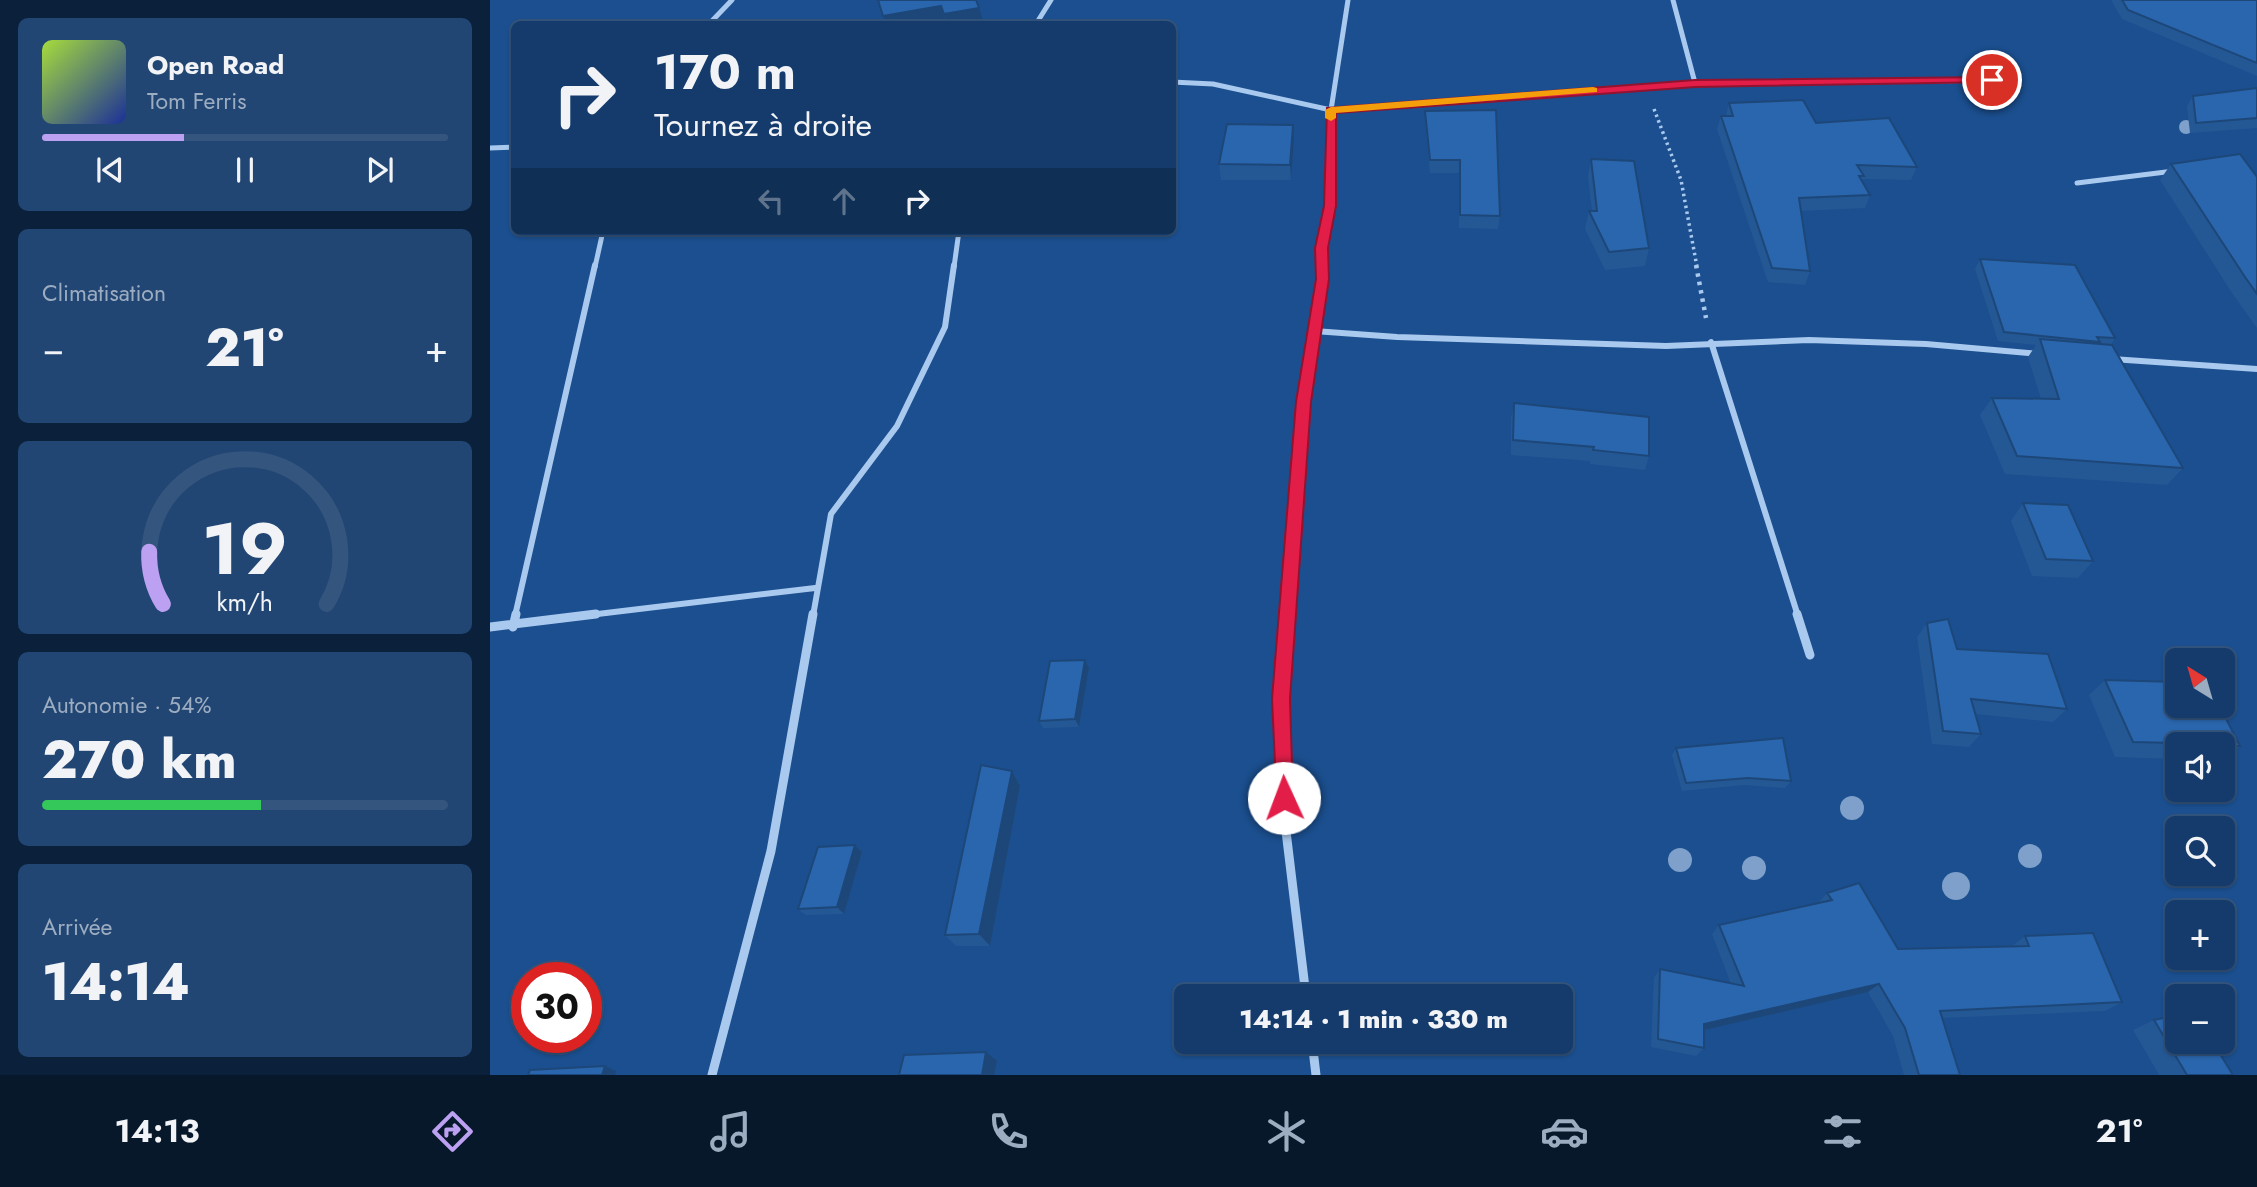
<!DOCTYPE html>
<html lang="fr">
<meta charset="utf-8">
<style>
body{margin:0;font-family:Jost,sans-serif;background:#214673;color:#f1f3f6;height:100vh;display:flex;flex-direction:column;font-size:26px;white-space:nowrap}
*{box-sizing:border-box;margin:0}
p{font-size:23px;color:#9dadc1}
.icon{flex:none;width:38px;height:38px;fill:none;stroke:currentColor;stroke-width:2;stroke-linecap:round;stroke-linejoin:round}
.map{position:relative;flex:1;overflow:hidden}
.side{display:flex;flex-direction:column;gap:18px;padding:18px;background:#0b203b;width:490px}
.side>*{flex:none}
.banner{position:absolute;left:21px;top:21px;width:665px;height:214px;border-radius:10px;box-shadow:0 2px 5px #0004,0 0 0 2px #33557e;background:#143b6b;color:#f1f3f6;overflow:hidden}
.needle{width:46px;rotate:323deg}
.buttons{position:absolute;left:1675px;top:648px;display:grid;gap:14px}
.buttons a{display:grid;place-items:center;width:70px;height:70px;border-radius:10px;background:#143b6b;box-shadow:0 2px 5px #0004,0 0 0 2px #33557e;font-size:35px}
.speed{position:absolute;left:21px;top:962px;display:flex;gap:14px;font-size:35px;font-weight:700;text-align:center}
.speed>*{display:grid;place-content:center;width:91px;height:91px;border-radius:50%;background:#143b6b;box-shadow:0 2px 5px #0004,0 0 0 2px #33557e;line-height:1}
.speed .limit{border:10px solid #d22;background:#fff;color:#111}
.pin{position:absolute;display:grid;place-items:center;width:60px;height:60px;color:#fff;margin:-30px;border:4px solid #fff;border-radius:50%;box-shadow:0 2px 7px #0007}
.me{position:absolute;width:77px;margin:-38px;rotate:358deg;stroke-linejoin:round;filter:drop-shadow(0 0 5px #0008)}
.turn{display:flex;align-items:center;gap:24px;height:147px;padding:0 28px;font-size:32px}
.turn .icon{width:91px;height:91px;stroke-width:2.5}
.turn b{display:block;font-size:49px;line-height:60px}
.lanes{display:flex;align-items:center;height:66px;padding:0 28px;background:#0003;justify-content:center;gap:35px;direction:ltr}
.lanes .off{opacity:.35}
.big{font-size:52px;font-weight:800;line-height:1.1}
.side .tile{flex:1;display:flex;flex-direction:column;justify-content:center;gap:10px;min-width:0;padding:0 24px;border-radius:10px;background:#214673}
.side .dial{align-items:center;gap:0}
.dial svg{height:182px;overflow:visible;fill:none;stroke:#33557e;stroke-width:7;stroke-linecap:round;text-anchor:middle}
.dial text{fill:#f1f3f6;stroke:none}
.song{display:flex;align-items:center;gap:21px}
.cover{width:84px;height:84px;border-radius:10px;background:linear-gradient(135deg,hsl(80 70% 55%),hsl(230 70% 35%))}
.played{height:7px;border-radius:4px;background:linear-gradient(90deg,#bca0f2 35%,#33557e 35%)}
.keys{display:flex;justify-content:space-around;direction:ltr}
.heat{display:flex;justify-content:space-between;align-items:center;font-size:38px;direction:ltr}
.charge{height:10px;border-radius:5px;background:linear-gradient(90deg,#34c759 54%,#33557e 0)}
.trip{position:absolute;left:684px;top:984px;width:399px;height:70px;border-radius:10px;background:#143b6b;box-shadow:0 2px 5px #0004,0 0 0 2px #33557e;font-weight:800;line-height:70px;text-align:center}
.tab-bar{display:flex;height:112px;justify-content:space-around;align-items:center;background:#08182b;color:#9dadc1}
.tab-bar .icon{width:49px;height:49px}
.tab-bar .current{color:#bca0f2}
.tab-bar b{font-size:32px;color:#f1f3f6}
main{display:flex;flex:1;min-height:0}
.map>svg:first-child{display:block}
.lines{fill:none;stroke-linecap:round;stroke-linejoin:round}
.path-far1{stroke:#a9c9ee;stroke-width:3.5;stroke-dasharray:2.5 3.5;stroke-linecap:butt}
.path{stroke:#a9c9ee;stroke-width:4.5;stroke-dasharray:3.5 5;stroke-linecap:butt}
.minor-far2{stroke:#a9c9ee;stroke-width:5}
.minor-far1{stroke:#a9c9ee;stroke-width:6}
.minor{stroke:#a9c9ee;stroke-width:9}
.tree{fill:#7ea0ca}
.wall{fill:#245895}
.shaded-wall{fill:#1d4779}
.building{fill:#2a66ad;stroke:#1d4779;stroke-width:2}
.route{fill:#e11d48;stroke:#92132f;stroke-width:2}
.slow{fill:#f59e0b}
</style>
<main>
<section class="side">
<div class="tile">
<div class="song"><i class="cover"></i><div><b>Open Road</b><p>Tom Ferris</p></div></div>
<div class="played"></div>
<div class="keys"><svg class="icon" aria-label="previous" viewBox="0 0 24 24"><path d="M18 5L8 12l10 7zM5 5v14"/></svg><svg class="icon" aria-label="pause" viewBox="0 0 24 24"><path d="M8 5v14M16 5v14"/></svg><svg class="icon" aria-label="next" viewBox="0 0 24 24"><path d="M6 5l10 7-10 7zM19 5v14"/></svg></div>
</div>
<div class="tile"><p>Climatisation</p>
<div class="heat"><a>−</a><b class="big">21°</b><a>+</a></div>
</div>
<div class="tile dial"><svg viewBox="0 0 100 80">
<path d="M14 69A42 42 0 1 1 86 69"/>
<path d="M14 69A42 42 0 0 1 8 46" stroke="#bca0f2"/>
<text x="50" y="56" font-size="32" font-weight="700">19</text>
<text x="50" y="72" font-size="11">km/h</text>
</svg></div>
<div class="tile"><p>Autonomie · 54%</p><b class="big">270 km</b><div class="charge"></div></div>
<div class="tile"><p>Arrivée</p><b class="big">14:14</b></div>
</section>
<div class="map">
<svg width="1767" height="1075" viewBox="0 0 1767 1075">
<rect width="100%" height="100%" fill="#1b4f8f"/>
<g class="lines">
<path class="path-far1" d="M 1164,109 L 1191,180 L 1207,267"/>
<path class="path" d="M 1206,265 L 1216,318"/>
<path class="minor-far2" d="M 1183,0 L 1205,83
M 219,24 L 242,0
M 546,24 L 561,0
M 682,82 L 723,84 L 841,110 L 1205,83 L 1529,80
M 0,148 L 24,147
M 1587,183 L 1684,171
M 105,267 L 113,231
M 464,267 L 469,231
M 832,267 L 832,248 L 840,207 L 841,110 L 858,0"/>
<path class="minor-far1" d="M 824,331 L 907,337 L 1176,346 L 1319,340 L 1436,344 L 1550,354
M 1221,342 L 1308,616
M 1622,359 L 1767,369
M 25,616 L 105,265
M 91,616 L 325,588
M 323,616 L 341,514 L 407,426 L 455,327 L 464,265
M 797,616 L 814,402 L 832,265"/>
<path class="minor" d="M 798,614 L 791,699 L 795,823 L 816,996
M 1307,614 L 1320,655
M 0,627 L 106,614
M 23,627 L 26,614
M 822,1041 L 826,1075
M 222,1075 L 281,851 L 323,614"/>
</g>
<g class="tree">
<circle cx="1696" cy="127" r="7"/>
<circle cx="1362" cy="808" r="12"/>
<circle cx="1540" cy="856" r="12"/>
<circle cx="1190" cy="860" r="12"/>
<circle cx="1264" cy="868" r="12"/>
<circle cx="1466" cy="886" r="14"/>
</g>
<path class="wall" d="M 1621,0 L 1767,0 L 1767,76 L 1632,19 Z
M 1767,88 L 1767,128 L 1700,133 L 1697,106 L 1703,96 Z
M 1239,103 L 1326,123 L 1427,167 L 1421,180 L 1373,179 L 1372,181 L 1380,195 L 1375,208 L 1311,211 L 1320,271 L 1315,285 L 1278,282 L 1227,129 L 1231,116 L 1236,116 Z
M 935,111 L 1010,216 L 1008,229 L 969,228 L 969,173 L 940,173 L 935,123 Z
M 804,141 L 801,180 L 731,180 L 729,164 Z
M 1101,159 L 1159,248 L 1155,266 L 1115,270 L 1095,229 L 1099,211 L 1102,211 L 1098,177 Z
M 1681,164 L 1767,177 L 1767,328 L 1742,293 L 1670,180 Z
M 1490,259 L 1625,338 L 1621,345 L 1693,468 L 1677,485 L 1515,474 L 1490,415 L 1502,398 L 1551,399 L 1538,357 L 1546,345 L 1508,341 L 1485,269 Z
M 1024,403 L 1159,456 L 1155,470 L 1100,464 L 1100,461 L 1021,455 L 1021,418 Z
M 1533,503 L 1603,561 L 1588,578 L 1542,576 L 1521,521 Z
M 1437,623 L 1467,649 L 1577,709 L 1563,722 L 1486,714 L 1491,734 L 1479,747 L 1442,744 L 1427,637 Z
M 595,660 L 599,668 L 589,727 L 553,728 L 549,721 Z
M 1615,680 L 1750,746 L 1732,759 L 1732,744 L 1687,744 L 1687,759 L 1625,757 L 1599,695 Z
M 1186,748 L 1301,781 L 1295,788 L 1254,785 L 1192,791 L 1182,755 Z
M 522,771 L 530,786 L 500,946 L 466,946 L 455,935 Z
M 365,845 L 372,852 L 354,914 L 316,915 L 308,909 Z
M 1337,893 L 1408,949 L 1522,946 L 1535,936 L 1632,1002 L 1615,1011 L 1452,1018 L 1470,1075 L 1414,1075 L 1403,1036 L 1378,992 L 1214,1030 L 1214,1048 L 1206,1056 L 1161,1047 L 1164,978 L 1170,969 L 1241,984 L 1222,934 L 1229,925 L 1328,903 Z
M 1664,1020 L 1743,1075 L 1669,1075 L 1643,1030 Z"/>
<path class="shaded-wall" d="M 451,6 L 456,22 L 442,24 L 396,24 L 393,16 Z
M 489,8 L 494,24 L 457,24 L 454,14 Z
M 803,125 L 804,141 L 801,180 L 800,165 Z
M 595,660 L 599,668 L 589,727 L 585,719 Z
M 522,771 L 530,786 L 500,946 L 489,934 Z
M 365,845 L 372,852 L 354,914 L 347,907 Z
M 1389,984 L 1378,992 L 1206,1032 L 1214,1024 Z
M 496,1052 L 507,1061 L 504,1075 L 492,1075 Z
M 115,1066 L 126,1071 L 125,1075 L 112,1075 Z"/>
<path class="building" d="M 388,0 L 486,0 L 489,8 L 454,14 L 451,6 L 393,16 Z
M 1632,0 L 1767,0 L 1767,63 L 1638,10 Z
M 1767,88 L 1767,118 L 1706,123 L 1703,96 Z
M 1313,100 L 1326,123 L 1399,118 L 1427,167 L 1367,165 L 1374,176 L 1369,176 L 1380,195 L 1309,198 L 1320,271 L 1282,268 L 1231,116 L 1243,116 L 1239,103 Z
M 1006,110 L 1010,216 L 970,215 L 970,160 L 940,160 L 935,111 Z
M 737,124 L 803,125 L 800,165 L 729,164 Z
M 1750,154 L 1767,177 L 1767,294 L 1755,277 L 1681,164 Z
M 1101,159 L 1144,161 L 1159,248 L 1119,252 L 1099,211 L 1107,211 Z
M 1490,259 L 1585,265 L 1625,338 L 1607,337 L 1610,342 L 1514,332 Z
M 1550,339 L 1622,345 L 1693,468 L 1527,456 L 1502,398 L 1569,399 Z
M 1024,403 L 1159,417 L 1159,456 L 1103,450 L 1104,447 L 1023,440 Z
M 1533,503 L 1578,505 L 1603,561 L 1556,559 Z
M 1458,619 L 1467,649 L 1558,654 L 1577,709 L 1481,699 L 1491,734 L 1453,731 L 1437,623 Z
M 595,660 L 585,719 L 549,721 L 560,661 Z
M 1615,680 L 1687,682 L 1687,705 L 1729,705 L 1750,746 L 1732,746 L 1732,744 L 1643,742 Z
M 1293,738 L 1301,781 L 1258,778 L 1196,783 L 1186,748 Z
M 491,765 L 522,771 L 489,934 L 455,935 Z
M 365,845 L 347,907 L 308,909 L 328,847 Z
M 1369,883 L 1408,949 L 1539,946 L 1535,936 L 1603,933 L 1632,1002 L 1450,1011 L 1470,1075 L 1429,1075 L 1415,1028 L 1389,984 L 1214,1024 L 1214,1048 L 1168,1039 L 1170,969 L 1254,986 L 1229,925 L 1342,900 L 1337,893 Z
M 1687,1015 L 1687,1041 L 1722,1041 L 1743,1075 L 1697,1075 L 1664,1020 Z
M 496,1052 L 492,1075 L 409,1075 L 414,1055 Z
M 115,1066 L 112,1075 L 38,1075 L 40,1070 Z"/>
<path class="route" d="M 1502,77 L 1506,78 L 1506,82 L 1205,87 L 846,113 L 846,206 L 838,248 L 839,279 L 821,402 L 800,699 L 803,798 L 801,805 L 794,807 L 787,805 L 782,699 L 806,402 L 826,279 L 825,248 L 834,206 L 837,108 L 1205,80 Z"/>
<path class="slow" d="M 1103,87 L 1107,88 L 1107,92 L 846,113 L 846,118 L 841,121 L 835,118 L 835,110 L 841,107 Z"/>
</svg>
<div class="buttons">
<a><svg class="needle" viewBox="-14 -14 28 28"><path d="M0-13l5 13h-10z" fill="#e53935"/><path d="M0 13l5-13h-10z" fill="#9dadc1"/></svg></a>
<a><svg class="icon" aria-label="sound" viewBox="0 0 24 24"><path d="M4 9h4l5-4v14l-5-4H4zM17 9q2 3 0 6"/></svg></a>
<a><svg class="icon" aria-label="search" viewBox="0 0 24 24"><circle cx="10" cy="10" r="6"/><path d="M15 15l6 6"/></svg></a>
<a>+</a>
<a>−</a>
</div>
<div class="speed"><div class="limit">30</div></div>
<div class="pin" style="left:1502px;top:80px;background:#d93025"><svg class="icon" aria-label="arrive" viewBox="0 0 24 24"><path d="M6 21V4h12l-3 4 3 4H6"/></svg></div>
<svg class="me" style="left:794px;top:798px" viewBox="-20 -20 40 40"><circle r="19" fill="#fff"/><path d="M0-13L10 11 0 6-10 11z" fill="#e11d48"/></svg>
<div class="trip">14:14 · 1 min · 330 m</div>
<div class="banner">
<div class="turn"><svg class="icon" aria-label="right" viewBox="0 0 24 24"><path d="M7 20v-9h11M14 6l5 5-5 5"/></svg><div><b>170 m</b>Tournez à droite</div></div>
<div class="lanes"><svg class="icon off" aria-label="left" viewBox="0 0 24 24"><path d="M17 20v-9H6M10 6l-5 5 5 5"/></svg><svg class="icon off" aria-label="ahead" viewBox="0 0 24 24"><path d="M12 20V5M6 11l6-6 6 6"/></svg><svg class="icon" aria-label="right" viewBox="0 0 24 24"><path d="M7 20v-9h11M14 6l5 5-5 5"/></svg></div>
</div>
</div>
</main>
<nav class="tab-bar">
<b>14:13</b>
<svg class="icon current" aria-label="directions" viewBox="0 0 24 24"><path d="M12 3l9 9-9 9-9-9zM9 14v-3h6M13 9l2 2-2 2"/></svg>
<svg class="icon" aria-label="music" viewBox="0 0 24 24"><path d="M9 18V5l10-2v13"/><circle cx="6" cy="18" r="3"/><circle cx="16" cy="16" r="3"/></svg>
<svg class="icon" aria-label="phone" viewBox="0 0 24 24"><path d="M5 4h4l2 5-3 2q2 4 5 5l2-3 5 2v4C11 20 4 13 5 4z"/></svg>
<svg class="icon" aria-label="climate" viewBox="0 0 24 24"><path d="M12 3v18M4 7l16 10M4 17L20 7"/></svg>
<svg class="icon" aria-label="car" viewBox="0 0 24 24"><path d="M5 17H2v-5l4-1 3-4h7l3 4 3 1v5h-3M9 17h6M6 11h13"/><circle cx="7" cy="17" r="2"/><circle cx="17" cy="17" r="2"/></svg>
<svg class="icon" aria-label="filters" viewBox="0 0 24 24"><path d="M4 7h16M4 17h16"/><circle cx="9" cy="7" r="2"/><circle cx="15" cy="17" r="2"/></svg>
<b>21°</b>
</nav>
